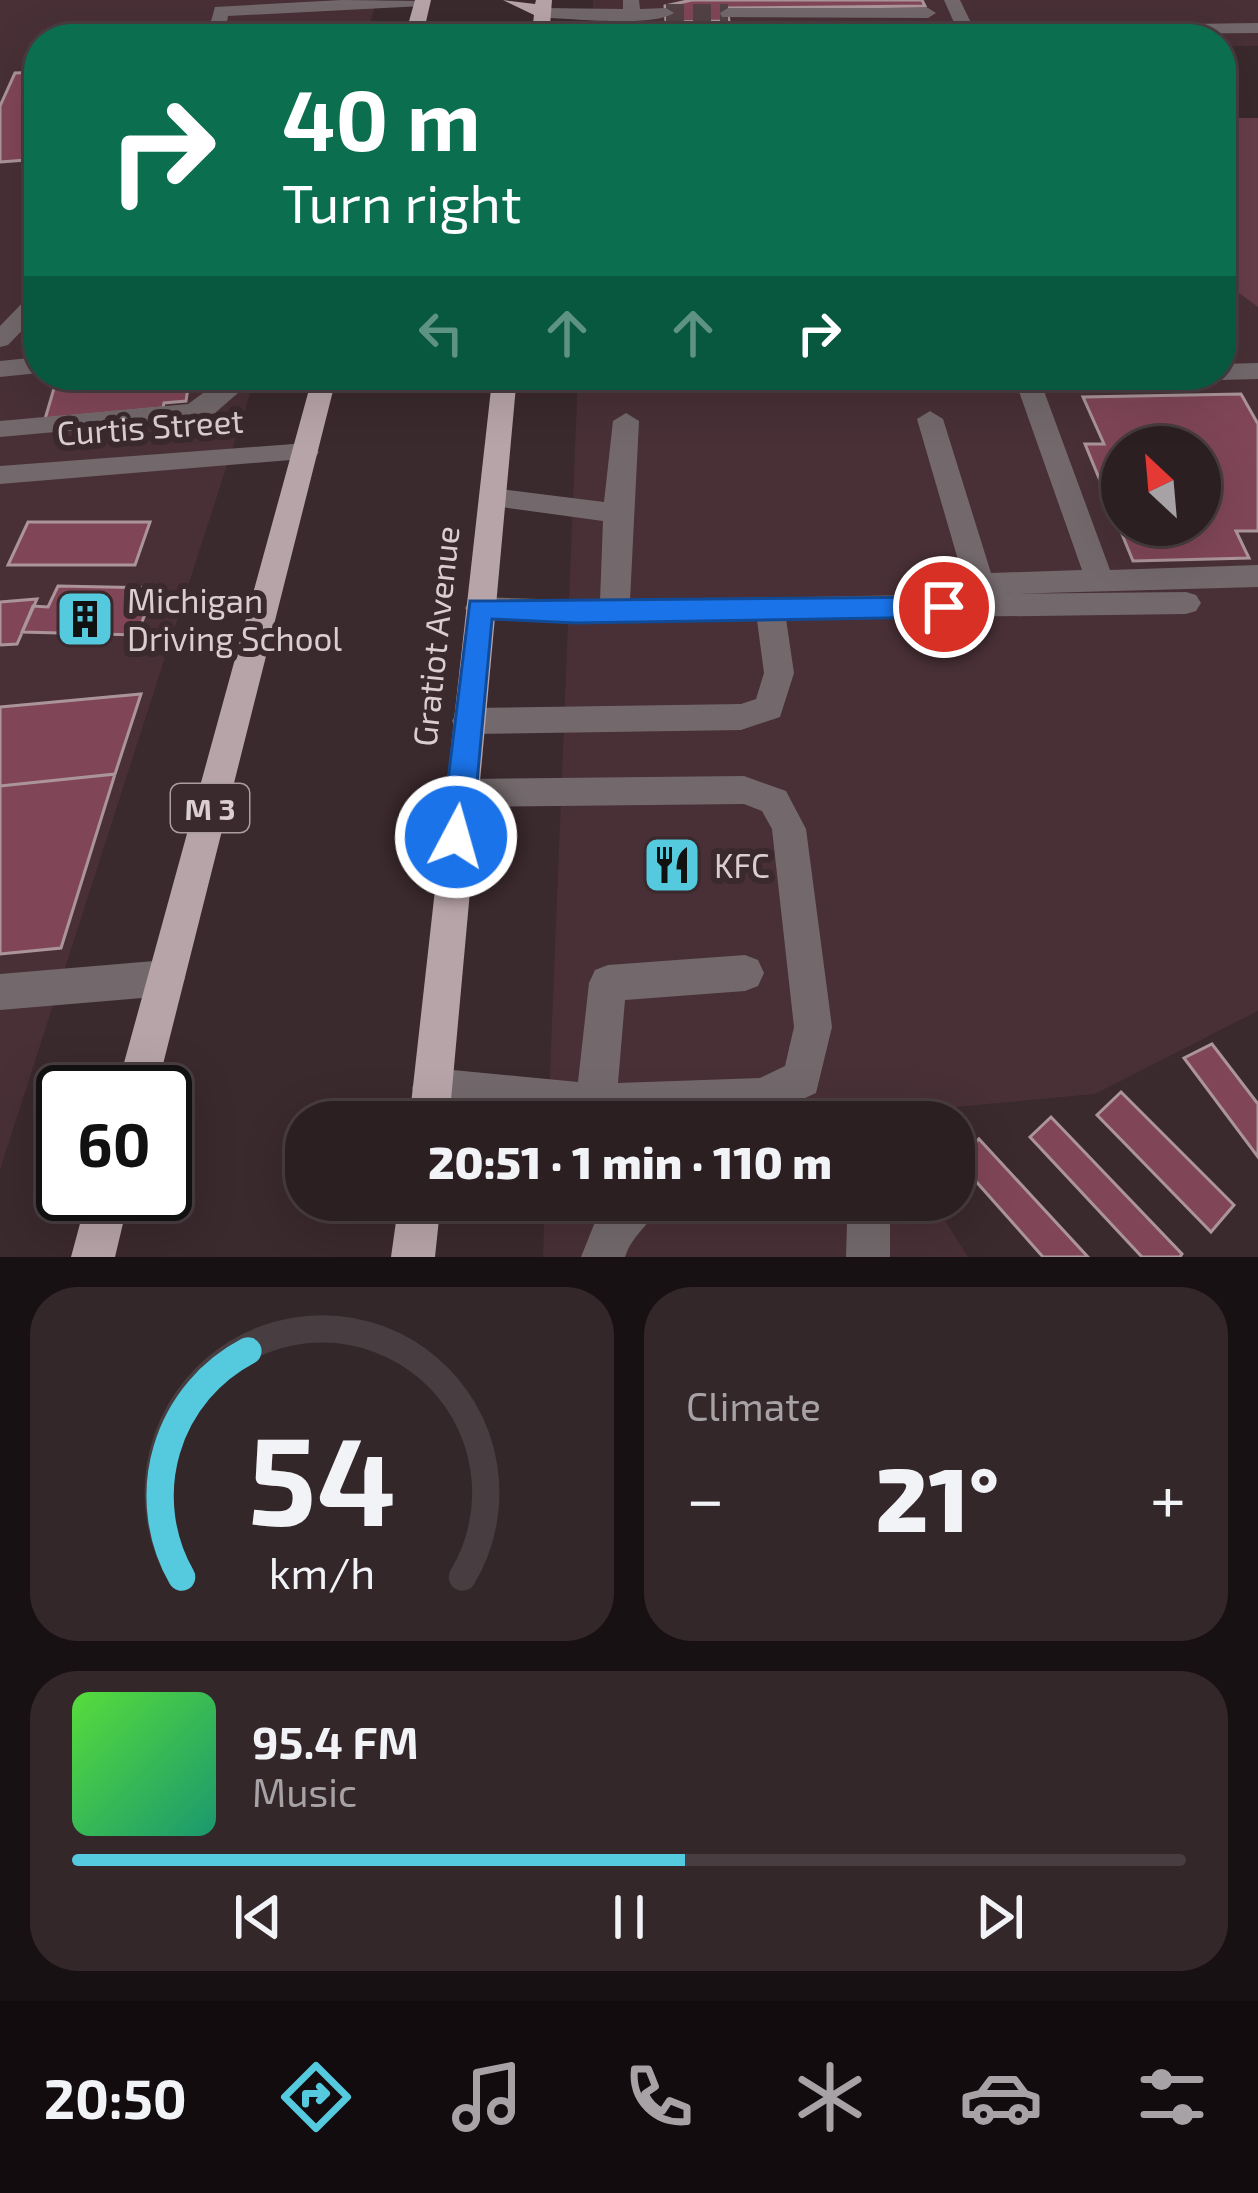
<!DOCTYPE html>
<meta charset="utf-8">
<style>
body{margin:0;font-family:"Exo 2",sans-serif;background:#34272a;color:#f1f3f6;height:100vh;display:flex;flex-direction:column;font-size:45px;white-space:nowrap}
*{box-sizing:border-box;margin:0}
p{font-size:39px;color:#a6a2a5}
.icon{flex:none;width:66px;height:66px;fill:none;stroke:currentColor;stroke-width:2;stroke-linecap:round;stroke-linejoin:round}
.map{position:relative;height:1257px;overflow:hidden}
.details{display:flex;flex-direction:column;gap:30px;padding:30px;background:#181113;flex:1}
.details>*{flex:none}
.banner{position:absolute;left:24px;top:24px;width:1212px;height:366px;border-radius:48px;box-shadow:0 12px 48px #0002,0 0 0 3px #483d40;background:#0b6e4f;color:#fff;overflow:hidden}
.needle{width:78px;rotate:334deg}
.fabs{position:absolute;left:1101px;top:426px;display:grid;gap:24px}
.fabs a{display:grid;place-items:center;width:120px;height:120px;border-radius:50%;background:#2c1f22;box-shadow:0 12px 48px #0002,0 0 0 3px #483d40;font-size:60px}
.speed{position:absolute;left:36px;top:1065px;display:flex;gap:24px;font-size:60px;font-weight:700;text-align:center}
.speed>*{display:grid;place-content:center;width:156px;height:156px;border-radius:50%;background:#2c1f22;box-shadow:0 12px 48px #0002,0 0 0 3px #483d40;line-height:1}
.speed .limit{border:6px solid #111;border-radius:18px;background:#fff;color:#111}
.pin{position:absolute;display:grid;place-items:center;width:102px;height:102px;color:#fff;margin:-51px;border:6px solid #fff;border-radius:50%;box-shadow:0 3px 12px #0007}
.me{position:absolute;width:132px;margin:-66px;rotate:6deg;stroke-linejoin:round;filter:drop-shadow(0 0 9px #0008)}
.turn{display:flex;align-items:center;gap:42px;height:252px;padding:0 60px;font-size:54px}
.turn .icon{width:156px;height:156px;stroke-width:2.5}
.turn b{display:block;font-size:84px;line-height:102px}
.lanes{display:flex;align-items:center;height:114px;padding:0 60px;background:#0003;justify-content:center;gap:60px;direction:ltr}
.lanes .off{opacity:.35}
.big{font-size:90px;font-weight:800;line-height:1.1}
.details .tile{flex:1;display:flex;flex-direction:column;justify-content:center;gap:18px;min-width:0;padding:0 42px;border-radius:48px;background:#34272a}
.details .dial{align-items:center;gap:0}
.dial svg{height:312px;overflow:visible;fill:none;stroke:#483d40;stroke-width:7;stroke-linecap:round;text-anchor:middle}
.dial text{fill:#f1f3f6;stroke:none}
.song{display:flex;align-items:center;gap:36px}
.cover{width:144px;height:144px;border-radius:18px;background:linear-gradient(135deg,hsl(110 70% 55%),hsl(160 70% 35%))}
.played{height:12px;border-radius:6px;background:linear-gradient(90deg,#55cadf 55%,#483d40 55%)}
.keys{display:flex;justify-content:space-around;direction:ltr}
.heat{display:flex;justify-content:space-between;align-items:center;font-size:66px;direction:ltr}
.details .tiles{flex:1;display:grid;gap:30px;grid-template-columns:1fr 1fr}
.tile:last-child{grid-column:span 2}
.trip{position:absolute;left:285px;top:1101px;width:690px;height:120px;border-radius:48px;background:#2c1f22;box-shadow:0 12px 48px #0002,0 0 0 3px #483d40;font-weight:800;line-height:120px;text-align:center}
.tab-bar{display:flex;height:192px;justify-content:space-around;align-items:center;background:#120c0e;color:#a6a2a5}
.tab-bar .icon{width:84px;height:84px}
.tab-bar .active{color:#55cadf}
.tab-bar b{font-size:54px;color:#f1f3f6}
.map>svg:first-child{display:block}
.built{fill:#483036;fill-rule:evenodd}
.green{fill:#673e4a}
.building{fill:#804658;stroke:#ab959a;stroke-width:3;fill-rule:evenodd}
.lines{fill:none;stroke-linecap:round;stroke-linejoin:round}
.minor-tunnel{stroke:#524246;stroke-width:18;stroke-dasharray:18 9;stroke-linecap:butt}
.minor{fill:#73696c;fill-rule:evenodd}
.major{fill:#b7a4a8;fill-rule:evenodd}
.route{fill:#1a73e8;stroke:#114b97;stroke-width:3}
.labels{text-anchor:middle;dominant-baseline:central;stroke-width:12;stroke-linejoin:round;paint-order:stroke}
.shield{fill:#3a292d;stroke:#aa9ca0;stroke-width:3}
.shield-label{font-size:30px;font-weight:bold;fill:#daced1}
.street-label{font-size:33px;fill:#daced1;stroke:#3a292d}
.poi-label{font-size:33px;fill:#daced1;stroke:#3a292d;text-anchor:start}
</style>
<div class="map">
<svg width="1258" height="1257" viewBox="0 0 1258 1257">
<rect width="100%" height="100%" fill="#3a292d"/>
<path class="built" d="M 0,0 L 377,0 L 365,39 L 39,39 L 39,375 L 256,375 L 0,1170 Z
M 593,0 L 1258,0 L 1258,46 L 1221,46 L 1221,39 L 592,39 Z
M 1221,280 L 1258,307 L 1258,1011 L 1095,1094 L 879,1114 L 883,1122 L 548,1122 L 578,375 L 1221,375 ZM 1122,447 L 1200,447 L 1200,525 L 1122,525 Z
M 545,1200 L 932,1200 L 968,1257 L 543,1257 Z"/>
<path class="green" d="M 1221,118 L 1258,118 L 1258,307 L 1221,280 Z"/>
<path class="building" d="M 692,0 L 922,0 L 925,6 L 727,8 L 729,21 L 666,22 L 665,6 Z
M 39,72 L 39,159 L 0,162 L 0,106 L 15,73 Z
M 190,375 L 186,401 L 164,403 L 163,408 L 45,419 L 55,385 Z
M 1241,394 L 1258,424 L 1258,531 L 1236,531 L 1249,558 L 1133,561 L 1085,444 L 1104,444 L 1083,397 ZM 1122,447 L 1200,447 L 1200,525 L 1122,525 Z
M 28,522 L 150,522 L 135,565 L 8,565 Z
M 58,586 L 155,588 L 137,635 L 22,632 L 33,606 L 48,607 Z
M 37,599 L 17,644 L 0,645 L 0,602 Z
M 141,694 L 115,774 L 0,786 L 0,707 Z
M 115,774 L 61,948 L 0,954 L 0,786 Z
M 1212,1044 L 1258,1104 L 1258,1157 L 1184,1058 Z
M 1121,1092 L 1234,1205 L 1211,1232 L 1097,1115 Z
M 1051,1117 L 1182,1254 L 1180,1257 L 1142,1257 L 1030,1137 Z
M 979,1139 L 1088,1257 L 1043,1257 L 957,1160 Z"/>
<g class="lines">
<path class="minor-tunnel" d="M 666,13 L 728,13"/>
<path class="minor" d="M 342,0 L 431,1 L 423,6 L 228,16 L 224,39 L 206,39 L 215,7 Z
M 623,0 L 639,0 L 640,9 L 666,8 L 674,13 C 650,28 574,18 543,18 L 535,13 L 543,8 L 623,9 Z
M 944,0 L 960,0 L 973,27 L 1258,23 L 1258,33 L 531,39 L 540,34 L 956,27 Z
M 728,8 L 928,8 L 936,13 L 928,18 L 722,17 L 720,13 Z
M 368,26 L 414,28 L 423,33 L 414,38 L 279,39 L 288,34 Z
M 39,292 L 39,313 L 8,345 L 0,347 L 0,326 L 31,294 Z
M 39,357 L 39,373 L 0,377 L 0,361 Z
M 1258,363 L 1258,379 L 1221,380 L 1211,375 L 1221,375 L 1221,364 Z
M 228,375 L 288,375 L 285,380 L 246,386 L 215,413 L 189,420 L 0,437 L 0,421 L 188,404 Z
M 559,375 L 1064,375 L 1061,380 L 1041,383 L 1110,570 L 1258,565 L 1258,587 L 1004,594 L 1186,592 L 1196,595 L 1201,603 L 1196,611 L 1186,614 L 786,619 L 794,673 L 780,717 L 741,730 L 468,734 L 457,730 L 452,721 L 457,712 L 468,708 L 741,704 L 756,699 L 764,673 L 757,620 L 576,624 L 480,619 L 470,616 L 465,608 L 470,600 L 480,597 L 600,601 L 603,521 L 493,506 L 479,497 L 493,488 L 604,502 L 613,421 L 626,413 L 639,421 L 630,600 L 968,594 L 917,419 L 930,411 L 943,419 L 991,573 L 1082,570 L 1016,383 L 732,384 L 504,393 L 492,385 L 504,377 Z
M 306,443 L 319,452 L 315,458 L 0,484 L 0,466 Z
M 744,776 L 786,791 L 806,829 L 832,1027 L 816,1093 L 762,1118 L 582,1122 L 432,1108 L 418,1102 L 412,1088 L 418,1074 L 432,1068 L 578,1082 L 589,983 L 595,970 L 608,965 L 745,955 L 758,960 L 764,973 L 758,986 L 745,991 L 625,1000 L 618,1083 L 760,1078 L 785,1066 L 794,1027 L 772,829 L 762,811 L 744,804 L 460,807 L 448,803 L 443,793 L 448,783 L 460,779 Z
M 166,960 L 179,965 L 185,978 L 179,991 L 166,996 L 0,1010 L 0,974 Z
M 609,1200 L 662,1200 C 653,1223 633,1233 625,1257 L 581,1257 L 601,1207 Z
M 831,1200 L 880,1200 L 890,1225 L 890,1257 L 846,1257 L 847,1223 Z"/>
<path class="major" d="M 415,0 L 431,0 L 422,39 L 404,39 Z
M 503,0 L 535,4 L 536,0 L 552,0 L 549,39 L 531,39 L 534,15 Z
M 313,375 L 337,375 L 156,1092 L 116,1092 Z
M 463,375 L 517,375 L 449,1122 L 409,1122 L 491,389 Z
M 88,1194 L 130,1194 L 115,1257 L 71,1257 Z
M 399,1200 L 441,1200 L 435,1257 L 391,1257 Z"/>
</g>
<path class="route" d="M 944,597 L 957,607 L 944,617 L 576,623 L 492,619 L 472,837 L 467,847 L 456,851 L 445,847 L 441,837 L 470,601 Z"/>
<defs>
<symbol id="building-square" viewBox="-11 -11 22 22"><rect x="-9" y="-9" width="18" height="18" rx="4" fill="#55cadf" stroke="#3a292d"/><path d="M-4-6H4V6H1V3H-1V6H-4ZM-2.5-4.3h1.7v1.8h-1.7ZM.8-4.3h1.7v1.8H.8ZM-2.5-1h1.7V.8h-1.7ZM.8-1h1.7V.8H.8Z" fill="#111"/></symbol>
<symbol id="restaurant-square" viewBox="-11 -11 22 22"><rect x="-9" y="-9" width="18" height="18" rx="4" fill="#55cadf" stroke="#3a292d"/><path d="M-5-6h1v4h1v-4h1v4h1v-4h1v5L-1.5 .5V6h-2V.5L-5-1ZM5-6V6H3V1.5H1.5Q1.5-4 5-6Z" fill="#111"/></symbol>
</defs>
<g fill-rule="evenodd">
<use href="#building-square" x="52" y="586" width="66" height="66"/>
<use href="#restaurant-square" x="639" y="832" width="66" height="66"/>
</g>
<g class="labels">
<rect class="shield" x="171" y="784" width="78" height="48" rx="9"/>
<g class="shield-label">
<text x="210" y="808">M 3</text>
</g>
<g class="street-label">
<text transform="translate(150 426) rotate(-4)">Curtis Street</text>
<text transform="translate(435 636) rotate(-84)">Gratiot Avenue</text>
</g>
<g class="poi-label">
<text x="127" y="600">Michigan<tspan x="127" dy="38">Driving School</tspan></text>
<text x="714" y="865">KFC</text>
</g>
</g>
</svg>
<div class="fabs">
<a><svg class="needle" viewBox="-14 -14 28 28"><path d="M0-13l5 13h-10z" fill="#e53935"/><path d="M0 13l5-13h-10z" fill="#a6a2a5"/></svg></a>
</div>
<div class="speed"><div class="limit">60</div></div>
<div class="pin" style="left:944px;top:607px;background:#d93025"><svg class="icon" aria-label="arrive" viewBox="0 0 24 24"><path d="M6 21V4h12l-3 4 3 4H6"/></svg></div>
<svg class="me" style="left:456px;top:837px" viewBox="-20 -20 40 40"><circle r="17" fill="#1a73e8" stroke="#fff" stroke-width="3"/><path d="M0-11L8 9 0 5-8 9z" fill="#fff"/></svg>
<div class="trip">20:51 · 1 min · 110 m</div>
<div class="banner">
<div class="turn"><svg class="icon" aria-label="right" viewBox="0 0 24 24"><path d="M7 20v-9h11M14 6l5 5-5 5"/></svg><div><b>40 m</b>Turn right</div></div>
<div class="lanes"><svg class="icon off" aria-label="left" viewBox="0 0 24 24"><path d="M17 20v-9H6M10 6l-5 5 5 5"/></svg><svg class="icon off" aria-label="ahead" viewBox="0 0 24 24"><path d="M12 20V5M6 11l6-6 6 6"/></svg><svg class="icon off" aria-label="ahead" viewBox="0 0 24 24"><path d="M12 20V5M6 11l6-6 6 6"/></svg><svg class="icon" aria-label="right" viewBox="0 0 24 24"><path d="M7 20v-9h11M14 6l5 5-5 5"/></svg></div>
</div>
</div>
<section class="details">
<div class="tiles">
<div class="tile dial"><svg viewBox="0 0 100 80">
<path d="M14 69A42 42 0 1 1 86 69"/>
<path d="M14 69A42 42 0 0 1 31 11" stroke="#55cadf"/>
<text x="50" y="56" font-size="32" font-weight="700">54</text>
<text x="50" y="72" font-size="11">km/h</text>
</svg></div>
<div class="tile"><p>Climate</p>
<div class="heat"><a>−</a><b class="big">21°</b><a>+</a></div>
</div>
<div class="tile">
<div class="song"><i class="cover"></i><div><b>95.4 FM</b><p>Music</p></div></div>
<div class="played"></div>
<div class="keys"><svg class="icon" aria-label="previous" viewBox="0 0 24 24"><path d="M18 5L8 12l10 7zM5 5v14"/></svg><svg class="icon" aria-label="pause" viewBox="0 0 24 24"><path d="M8 5v14M16 5v14"/></svg><svg class="icon" aria-label="next" viewBox="0 0 24 24"><path d="M6 5l10 7-10 7zM19 5v14"/></svg></div>
</div>
</div>
</section>
<nav class="tab-bar">
<b>20:50</b>
<svg class="icon active" aria-label="directions" viewBox="0 0 24 24"><path d="M12 3l9 9-9 9-9-9zM9 14v-3h6M13 9l2 2-2 2"/></svg>
<svg class="icon" aria-label="music" viewBox="0 0 24 24"><path d="M9 18V5l10-2v13"/><circle cx="6" cy="18" r="3"/><circle cx="16" cy="16" r="3"/></svg>
<svg class="icon" aria-label="phone" viewBox="0 0 24 24"><path d="M5 4h4l2 5-3 2q2 4 5 5l2-3 5 2v4C11 20 4 13 5 4z"/></svg>
<svg class="icon" aria-label="climate" viewBox="0 0 24 24"><path d="M12 3v18M4 7l16 10M4 17L20 7"/></svg>
<svg class="icon" aria-label="car" viewBox="0 0 24 24"><path d="M5 17H2v-5l4-1 3-4h7l3 4 3 1v5h-3M9 17h6M6 11h13"/><circle cx="7" cy="17" r="2"/><circle cx="17" cy="17" r="2"/></svg>
<svg class="icon" aria-label="filters" viewBox="0 0 24 24"><path d="M4 7h16M4 17h16"/><circle cx="9" cy="7" r="2"/><circle cx="15" cy="17" r="2"/></svg>
</nav>
